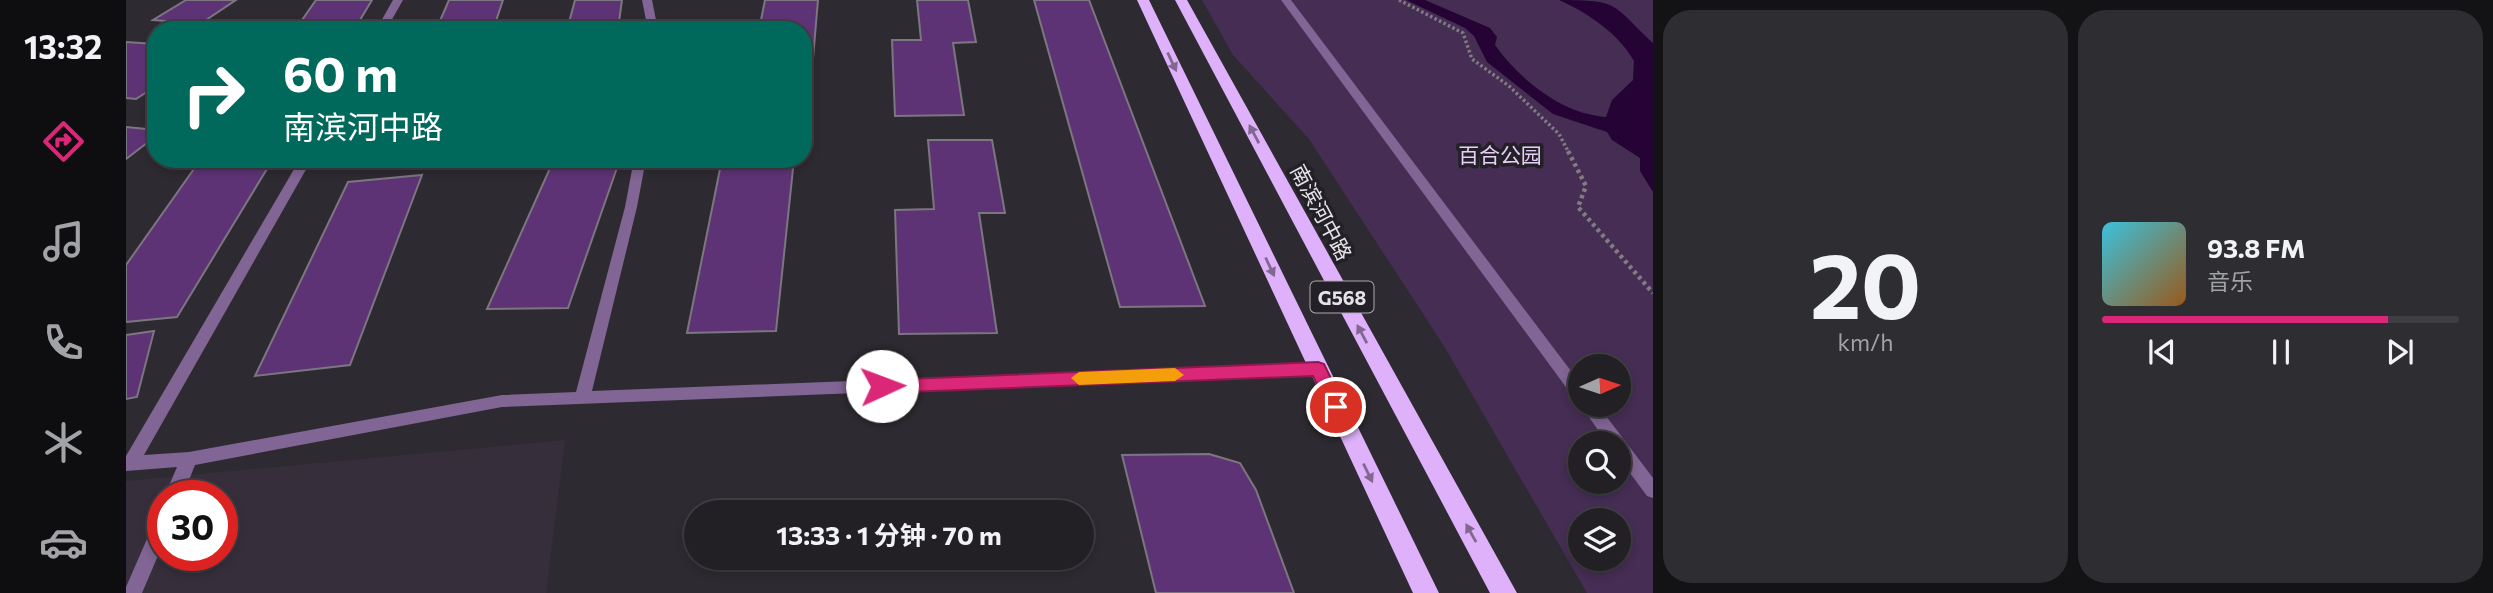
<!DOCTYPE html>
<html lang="zh">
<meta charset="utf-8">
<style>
body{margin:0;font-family:Commissioner,"Noto Sans SC",sans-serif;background:#2e2d32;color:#f1f3f6;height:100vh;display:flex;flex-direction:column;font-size:26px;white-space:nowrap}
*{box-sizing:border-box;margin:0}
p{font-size:23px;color:#a2a3a7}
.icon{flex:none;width:38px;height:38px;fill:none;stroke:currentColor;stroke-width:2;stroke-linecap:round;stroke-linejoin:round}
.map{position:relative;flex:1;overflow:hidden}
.sheet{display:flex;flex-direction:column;gap:10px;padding:10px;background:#131214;width:840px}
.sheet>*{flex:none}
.banner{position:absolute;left:21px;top:21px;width:665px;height:147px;border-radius:28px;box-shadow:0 4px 10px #0003,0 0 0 2px #3f3e42;background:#00695c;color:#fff;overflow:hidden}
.needle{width:46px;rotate:87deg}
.buttons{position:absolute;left:1442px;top:354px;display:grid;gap:14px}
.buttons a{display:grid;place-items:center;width:63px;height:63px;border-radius:50%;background:#222025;box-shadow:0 4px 10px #0003,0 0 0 2px #3f3e42;font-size:35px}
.speed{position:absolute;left:21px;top:480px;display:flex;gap:14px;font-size:35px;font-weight:700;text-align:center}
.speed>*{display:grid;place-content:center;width:91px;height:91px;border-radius:50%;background:#222025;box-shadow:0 4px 10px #0003,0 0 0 2px #3f3e42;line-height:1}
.speed .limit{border:10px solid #d22;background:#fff;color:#111}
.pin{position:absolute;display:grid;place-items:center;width:60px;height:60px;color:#fff;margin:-30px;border:4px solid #fff;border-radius:50%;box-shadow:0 2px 7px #0007}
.me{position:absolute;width:77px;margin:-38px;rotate:88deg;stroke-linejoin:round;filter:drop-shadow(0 0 5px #0008)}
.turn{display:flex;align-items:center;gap:24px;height:147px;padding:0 21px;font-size:32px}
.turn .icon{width:91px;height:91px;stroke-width:2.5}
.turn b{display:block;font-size:49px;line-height:60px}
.sheet .widget{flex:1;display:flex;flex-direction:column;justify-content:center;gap:10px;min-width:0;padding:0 24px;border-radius:28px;background:#2e2d32}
.sheet .dial{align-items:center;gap:0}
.dial b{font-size:91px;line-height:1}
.song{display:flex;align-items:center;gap:21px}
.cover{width:84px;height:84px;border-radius:10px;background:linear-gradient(135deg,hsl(190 70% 55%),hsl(30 70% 35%))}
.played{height:7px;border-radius:4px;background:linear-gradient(90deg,#db2777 80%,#3f3e42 80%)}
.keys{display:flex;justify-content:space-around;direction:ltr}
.sheet .tiles{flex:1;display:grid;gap:10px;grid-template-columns:repeat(2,1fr)}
.trip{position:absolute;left:558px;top:500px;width:410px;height:70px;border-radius:35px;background:#222025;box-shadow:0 4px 10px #0003,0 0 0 2px #3f3e42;font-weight:700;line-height:70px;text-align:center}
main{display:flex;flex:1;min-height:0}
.tab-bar{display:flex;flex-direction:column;width:126px;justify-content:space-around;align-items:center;background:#0e0d0f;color:#a2a3a7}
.tab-bar .icon{width:49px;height:49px}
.tab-bar .active{color:#db2777}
.tab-bar b{font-size:32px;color:#f1f3f6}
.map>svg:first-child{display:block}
.built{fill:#362e3b;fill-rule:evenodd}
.green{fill:#452d53;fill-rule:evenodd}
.water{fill:#250335}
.building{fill:#5e3376;stroke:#7b767f;stroke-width:2}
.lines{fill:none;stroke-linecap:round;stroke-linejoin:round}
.path-far1{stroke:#807c82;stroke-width:3.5;stroke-dasharray:2.5 2.5;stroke-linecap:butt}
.path{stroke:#807c82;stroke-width:4.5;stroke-dasharray:3.5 3.5;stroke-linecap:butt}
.pedestrian{fill:#816594;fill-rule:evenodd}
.minor{fill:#816594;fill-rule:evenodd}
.trunk{fill:#deb1fa;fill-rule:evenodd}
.oneway{fill:#816890}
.route{fill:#db2777;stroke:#8e194d;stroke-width:2}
.slow{fill:#f59e0b}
.labels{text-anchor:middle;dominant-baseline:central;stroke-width:7;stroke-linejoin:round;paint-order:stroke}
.shield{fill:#242027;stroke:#aca9af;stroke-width:2}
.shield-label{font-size:19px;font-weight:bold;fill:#e7e4e9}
.park-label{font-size:21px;fill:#e6cff6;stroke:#242027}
.street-label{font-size:21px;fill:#e7e4e9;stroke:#242027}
</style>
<main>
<nav class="tab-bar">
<b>13:32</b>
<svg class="icon active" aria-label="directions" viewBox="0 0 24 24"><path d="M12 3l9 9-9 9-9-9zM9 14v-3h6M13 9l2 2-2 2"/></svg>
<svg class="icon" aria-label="music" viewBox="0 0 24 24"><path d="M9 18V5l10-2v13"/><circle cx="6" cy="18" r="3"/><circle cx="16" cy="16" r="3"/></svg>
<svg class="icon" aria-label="phone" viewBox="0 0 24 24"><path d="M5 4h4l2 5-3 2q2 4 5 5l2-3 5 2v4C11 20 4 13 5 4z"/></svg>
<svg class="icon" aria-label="climate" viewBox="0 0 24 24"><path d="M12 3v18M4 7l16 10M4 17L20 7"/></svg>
<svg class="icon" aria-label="car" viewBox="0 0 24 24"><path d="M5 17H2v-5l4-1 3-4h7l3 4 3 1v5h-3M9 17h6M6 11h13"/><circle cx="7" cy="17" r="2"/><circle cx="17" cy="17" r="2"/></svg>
</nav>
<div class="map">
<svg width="1527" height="593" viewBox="0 0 1527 593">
<rect width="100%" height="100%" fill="#2e2a31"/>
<path class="built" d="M 439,440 L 420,593 L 0,593 L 0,481 ZM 37,495 L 96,495 L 96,555 L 37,555 Z"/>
<path class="green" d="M 1076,0 L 1527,0 L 1527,593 L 1461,593 L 1318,346 L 1183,139 L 1107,55 ZM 1454,366 L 1493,366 L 1493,404 L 1454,404 ZM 1454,443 L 1493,443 L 1493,481 L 1454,481 ZM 1454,520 L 1493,520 L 1493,558 L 1454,558 Z"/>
<path class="water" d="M 1280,0 L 1299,0 L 1364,28 L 1371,37 L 1369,45 C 1394,80 1436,114 1480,117 L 1486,100 L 1507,80 L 1508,61 C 1492,33 1462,13 1433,0 C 1495,0 1485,4 1527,43 L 1527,192 L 1514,171 L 1514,158 L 1486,140 L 1481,132 L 1427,114 L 1361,62 L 1348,36 L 1339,28 Z"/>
<path class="building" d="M 60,0 L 110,0 L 74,24 L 27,20 Z
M 190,0 L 246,0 L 228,30 L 169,30 Z
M 323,0 L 377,0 L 367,30 L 310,30 Z
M 449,0 L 496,0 L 492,29 L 506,30 L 441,30 Z
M 639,0 L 692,0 L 681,129 L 677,129 L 677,30 L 633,30 Z
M 791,0 L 842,0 L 850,42 L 827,43 L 838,115 L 769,116 L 766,40 L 795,40 Z
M 908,0 L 963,0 L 1079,306 L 994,307 Z
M 0,42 L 30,44 L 30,86 L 10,99 L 0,98 Z
M 0,127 L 30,130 L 30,136 L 0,159 Z
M 802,140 L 866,140 L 879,213 L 853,213 L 871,333 L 773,334 L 769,210 L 808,209 Z
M 75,159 L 147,159 L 51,317 L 0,322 L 0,265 Z
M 596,159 L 668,159 L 650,331 L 561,333 Z
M 492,165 L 442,308 L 361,309 L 425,166 Z
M 296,175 L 224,365 L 129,376 L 222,182 Z
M 28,331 L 11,397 L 0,399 L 0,335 Z
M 1083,454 L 1114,463 L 1130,490 L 1168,593 L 1030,593 L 996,455 Z"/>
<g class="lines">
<path class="path-far1" d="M 1273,0 L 1337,33 L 1346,59 L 1383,86 L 1433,134 L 1443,153"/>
<path class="path" d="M 1442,151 L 1460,186 L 1452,207 L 1527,293"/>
<path class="pedestrian" d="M 1155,0 L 1165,0 L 1454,383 L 1454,400 L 1448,398 Z
M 1454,404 L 1471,404 L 1527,478 L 1527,498 L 1521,496 L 1493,458 L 1493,443 L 1481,443 Z"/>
<path class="minor" d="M 267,0 L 277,0 L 260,30 L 250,30 Z
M 516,0 L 526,0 L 532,30 L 522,30 Z
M 174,159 L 186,159 L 18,455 L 63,452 L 376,395 L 450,392 L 499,207 L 508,159 L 520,159 L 511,207 L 466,391 L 1192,363 L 1197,365 L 1200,369 L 1197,373 L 1192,375 L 376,407 L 69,465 L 57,495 L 39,495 L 51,467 L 0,471 L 0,456 Z
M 37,514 L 37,544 L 16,593 L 0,593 L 0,587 L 31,516 Z"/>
<path class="trunk" d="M 1011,0 L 1023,0 L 1313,593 L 1287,593 Z
M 1049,0 L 1061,0 L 1391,593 L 1364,593 Z"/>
</g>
<defs><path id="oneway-solid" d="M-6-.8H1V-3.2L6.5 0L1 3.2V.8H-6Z" transform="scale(1.75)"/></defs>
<g class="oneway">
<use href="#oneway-solid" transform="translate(1046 62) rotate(65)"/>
<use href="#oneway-solid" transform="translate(1128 134) rotate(-118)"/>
<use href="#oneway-solid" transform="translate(1144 267) rotate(65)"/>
<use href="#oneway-solid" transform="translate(1236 334) rotate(-118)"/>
<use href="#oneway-solid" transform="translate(1242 473) rotate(64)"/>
<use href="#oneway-solid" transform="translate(1345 533) rotate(-119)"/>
</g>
<path class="route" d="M 1192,362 L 1198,364 L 1219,407 L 1217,412 L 1204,412 L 1187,376 L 756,393 L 747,386 L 756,380 Z"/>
<path class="slow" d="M 1049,368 L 1058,375 L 1049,381 L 953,385 L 945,378 L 953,372 Z"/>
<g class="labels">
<rect class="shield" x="1184.5" y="281.5" width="63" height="31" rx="5"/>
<g class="shield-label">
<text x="1216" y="297">G568</text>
</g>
<g class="park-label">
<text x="1374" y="154">百合公园</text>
</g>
<g class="street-label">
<text transform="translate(1196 212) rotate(62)">南滨河中路</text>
</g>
</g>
</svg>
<div class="buttons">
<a><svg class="needle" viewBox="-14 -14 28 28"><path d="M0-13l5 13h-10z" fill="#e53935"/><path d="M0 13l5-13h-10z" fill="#a2a3a7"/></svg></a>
<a><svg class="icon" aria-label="search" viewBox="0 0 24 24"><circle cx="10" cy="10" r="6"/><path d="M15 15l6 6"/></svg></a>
<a><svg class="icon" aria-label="layers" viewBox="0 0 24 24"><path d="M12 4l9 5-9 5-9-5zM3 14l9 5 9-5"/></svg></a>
</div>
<div class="speed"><div class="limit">30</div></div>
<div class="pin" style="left:1210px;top:407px;background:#d93025"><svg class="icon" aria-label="arrive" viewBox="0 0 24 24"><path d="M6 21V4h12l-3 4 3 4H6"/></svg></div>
<svg class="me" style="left:756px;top:386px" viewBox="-20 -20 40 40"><circle r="19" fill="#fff"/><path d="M0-13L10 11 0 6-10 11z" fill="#db2777"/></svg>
<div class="trip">13:33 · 1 分钟 · 70 m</div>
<div class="banner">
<div class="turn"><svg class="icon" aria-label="right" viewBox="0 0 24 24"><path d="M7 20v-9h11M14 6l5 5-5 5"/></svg><div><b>60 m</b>南滨河中路</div></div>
</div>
</div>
<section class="sheet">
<div class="tiles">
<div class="widget dial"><b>20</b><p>km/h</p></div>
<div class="widget">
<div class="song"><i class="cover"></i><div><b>93.8 FM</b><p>音乐</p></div></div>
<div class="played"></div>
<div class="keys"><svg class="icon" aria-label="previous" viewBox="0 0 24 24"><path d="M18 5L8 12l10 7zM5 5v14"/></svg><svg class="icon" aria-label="pause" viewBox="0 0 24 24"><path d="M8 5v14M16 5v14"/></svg><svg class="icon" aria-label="next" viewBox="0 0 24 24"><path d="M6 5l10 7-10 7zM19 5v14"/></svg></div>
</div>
</div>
</section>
</main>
